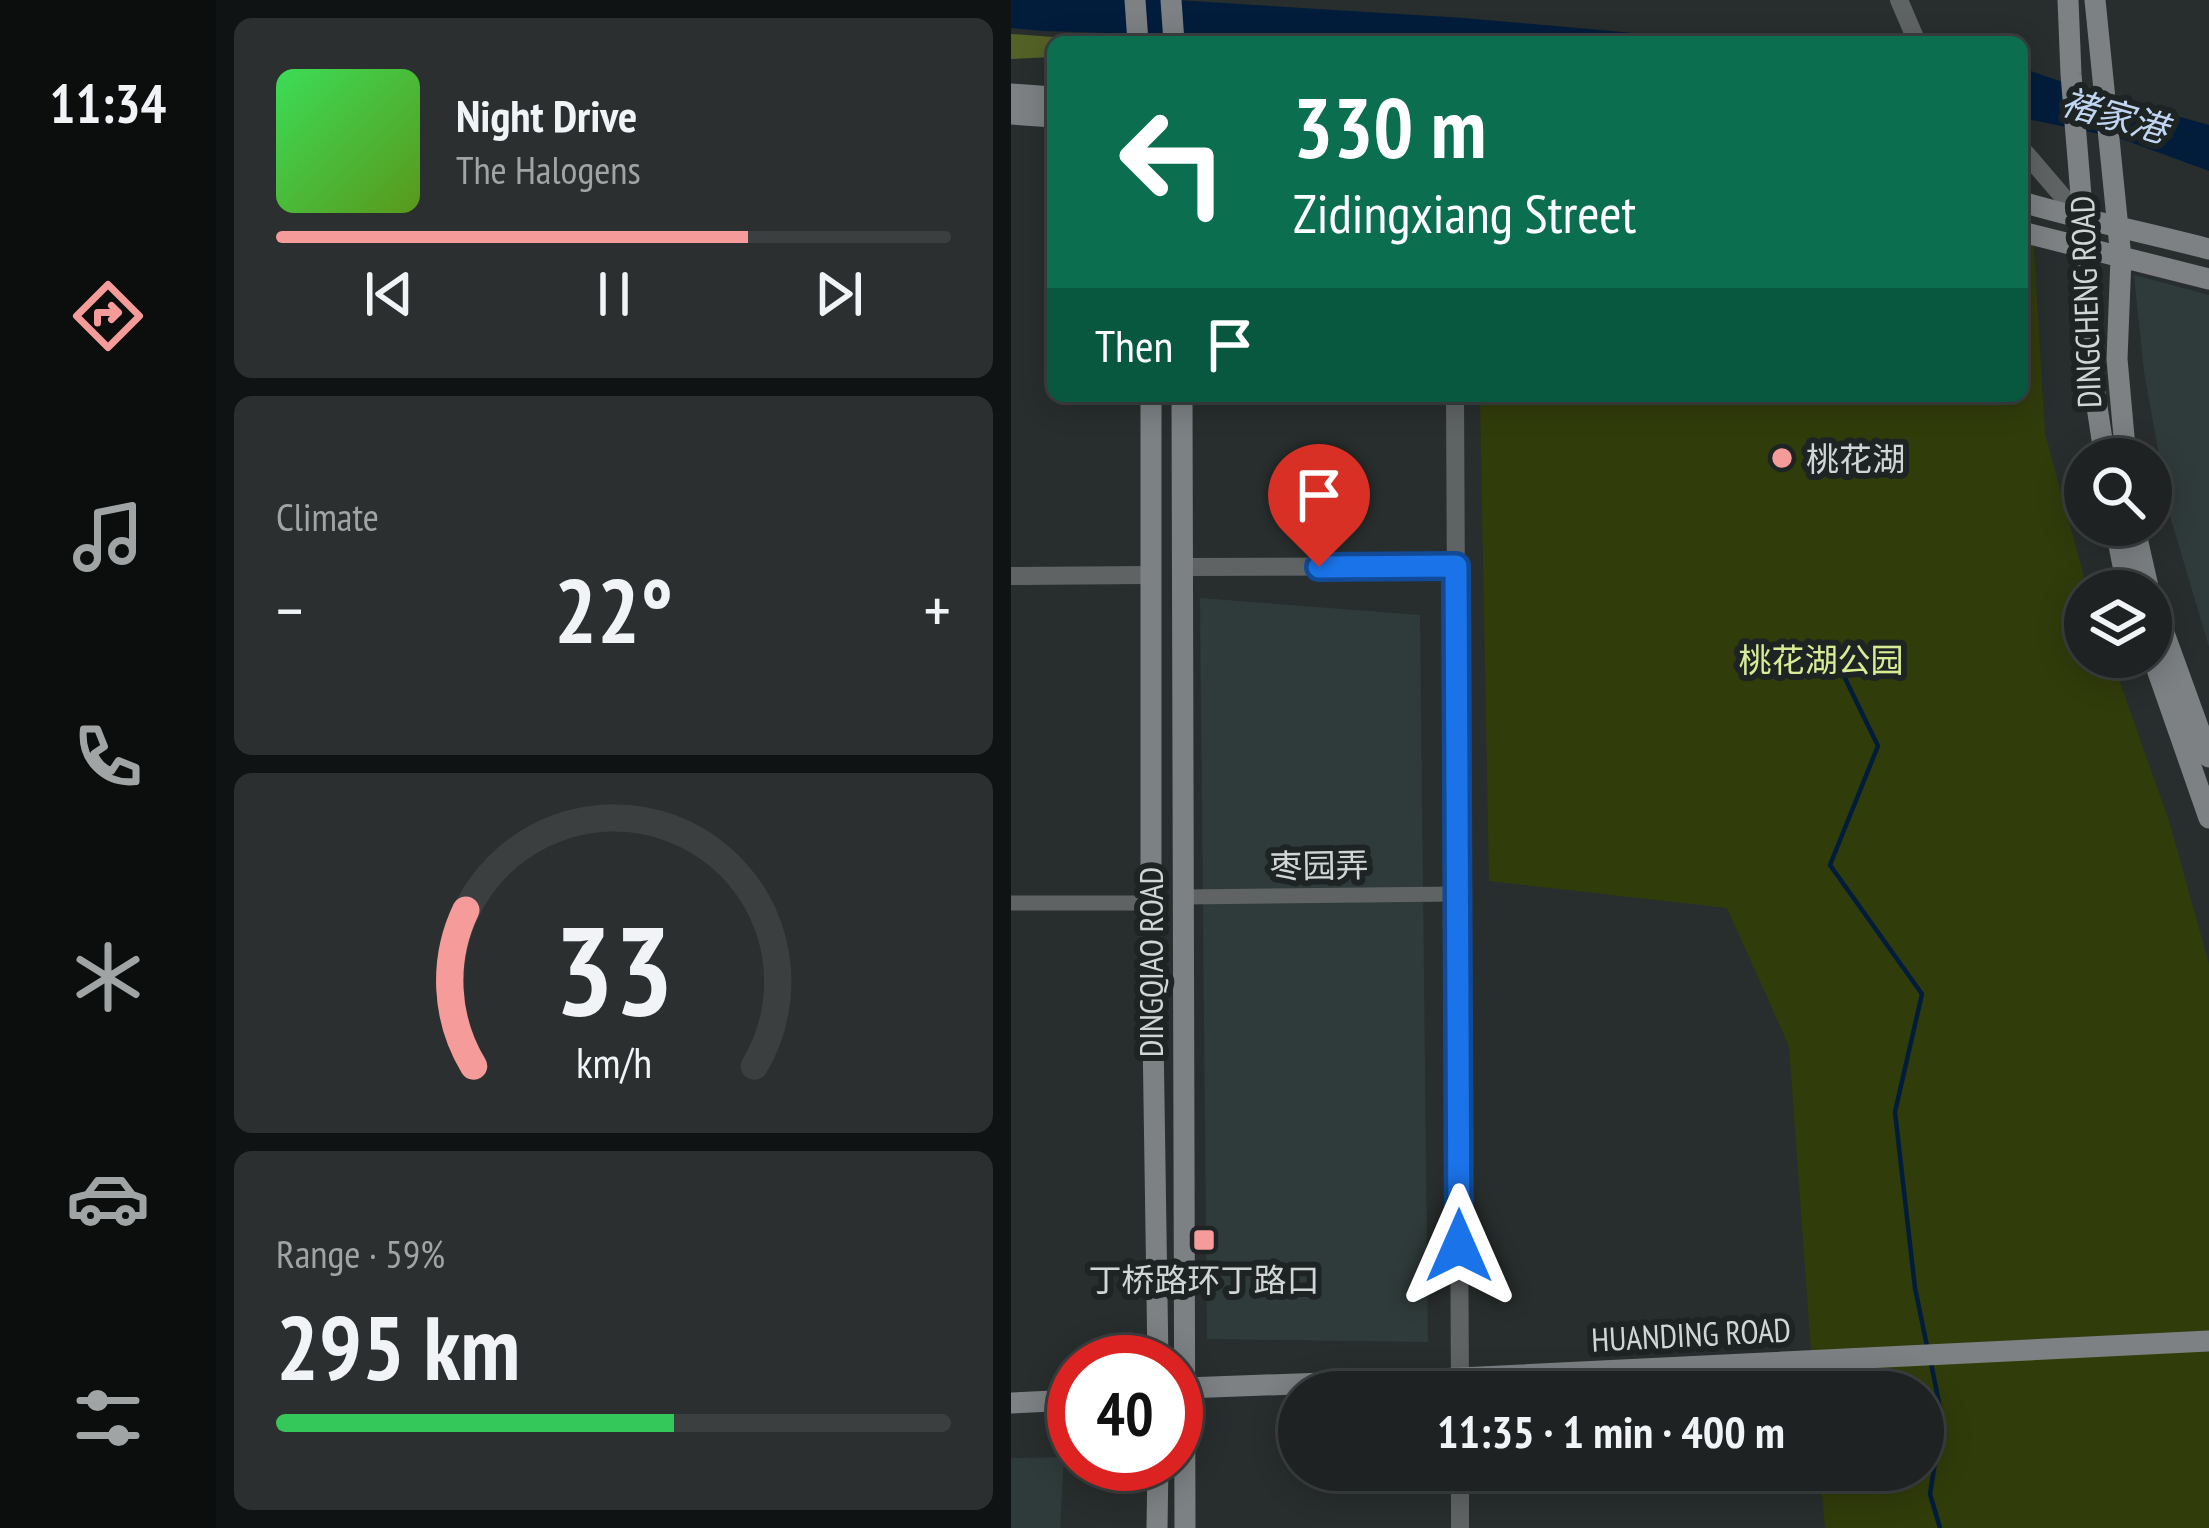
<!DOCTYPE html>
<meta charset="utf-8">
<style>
body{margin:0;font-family:"PT Sans Narrow","Noto Sans SC",sans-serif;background:#2b2f2f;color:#f1f3f6;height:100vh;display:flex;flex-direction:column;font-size:45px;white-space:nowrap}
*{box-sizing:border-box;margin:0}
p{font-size:39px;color:#a1a4a5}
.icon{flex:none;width:66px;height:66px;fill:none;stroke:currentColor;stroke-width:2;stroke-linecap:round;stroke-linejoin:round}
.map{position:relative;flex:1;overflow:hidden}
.side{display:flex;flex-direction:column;gap:18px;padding:18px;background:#101313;width:795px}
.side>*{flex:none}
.hud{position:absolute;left:36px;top:36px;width:981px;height:366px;border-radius:18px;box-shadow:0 6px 30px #0003,0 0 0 3px #3c3f40;background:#0b6e4f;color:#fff;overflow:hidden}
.controls{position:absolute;left:1053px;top:438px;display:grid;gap:24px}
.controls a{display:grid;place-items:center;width:108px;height:108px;border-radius:50%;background:#1e2222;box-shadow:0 6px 30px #0003,0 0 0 3px #3c3f40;font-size:60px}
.speed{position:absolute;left:36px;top:1335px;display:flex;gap:24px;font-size:60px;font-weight:700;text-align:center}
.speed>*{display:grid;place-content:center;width:156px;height:156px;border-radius:50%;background:#1e2222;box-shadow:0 6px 30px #0003,0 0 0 3px #3c3f40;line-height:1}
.speed .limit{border:18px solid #d22;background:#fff;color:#111}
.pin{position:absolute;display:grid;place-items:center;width:102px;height:102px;color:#fff;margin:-123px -51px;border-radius:50% 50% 50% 0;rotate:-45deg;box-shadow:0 0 12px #0007}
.pin .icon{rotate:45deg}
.me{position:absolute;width:132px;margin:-66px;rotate:0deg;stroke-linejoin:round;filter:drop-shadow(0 0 9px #0008)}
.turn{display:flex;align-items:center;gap:42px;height:252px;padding:0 48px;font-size:54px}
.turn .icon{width:156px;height:156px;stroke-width:2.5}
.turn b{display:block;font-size:84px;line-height:102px}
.then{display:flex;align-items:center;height:114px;padding:0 48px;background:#0003;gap:24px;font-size:45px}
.big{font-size:90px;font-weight:700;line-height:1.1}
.side .widget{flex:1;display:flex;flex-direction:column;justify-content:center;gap:18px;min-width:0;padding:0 42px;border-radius:18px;background:#2b2f2f}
.side .dial{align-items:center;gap:0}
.dial svg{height:312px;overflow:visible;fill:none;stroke:#3c3f40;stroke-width:7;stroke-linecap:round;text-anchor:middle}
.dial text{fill:#f1f3f6;stroke:none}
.song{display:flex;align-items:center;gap:36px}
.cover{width:144px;height:144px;border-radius:18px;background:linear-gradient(135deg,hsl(130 70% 55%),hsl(90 70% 35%))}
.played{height:12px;border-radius:6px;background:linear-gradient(90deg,#f59b99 70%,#3c3f40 70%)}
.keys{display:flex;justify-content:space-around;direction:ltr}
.heat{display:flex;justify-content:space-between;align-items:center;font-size:66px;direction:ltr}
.charge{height:18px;border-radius:9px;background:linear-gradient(90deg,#34c759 59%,#3c3f40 0)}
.trip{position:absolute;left:267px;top:1371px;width:666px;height:120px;border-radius:60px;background:#1e2222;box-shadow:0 6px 30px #0003,0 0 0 3px #3c3f40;font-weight:700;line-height:120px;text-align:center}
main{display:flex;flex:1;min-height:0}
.tabs{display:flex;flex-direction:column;width:216px;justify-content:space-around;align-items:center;background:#0c0e0e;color:#a1a4a5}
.tabs .icon{width:84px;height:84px}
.tabs .current{color:#f59b99}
.tabs b{font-size:54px;color:#f1f3f6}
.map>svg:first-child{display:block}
.built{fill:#2f3b3a}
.green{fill:#313c0b}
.forest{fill:#536126}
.water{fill:#021d3c}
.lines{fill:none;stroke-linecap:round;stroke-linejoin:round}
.stream{stroke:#021d3c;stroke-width:4.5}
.minor{stroke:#606364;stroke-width:15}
.tertiary{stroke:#606364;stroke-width:18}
.secondary{stroke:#7d8183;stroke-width:21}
.route-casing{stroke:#114b97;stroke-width:30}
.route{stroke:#1a73e8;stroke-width:21}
.poi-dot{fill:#f59b99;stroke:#1e2423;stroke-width:4.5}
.labels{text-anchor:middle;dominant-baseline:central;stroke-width:12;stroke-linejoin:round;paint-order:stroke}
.street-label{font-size:33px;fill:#d1d5d5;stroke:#1e2423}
.poi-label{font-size:33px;fill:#d1d5d5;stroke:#1e2423;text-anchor:start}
.park-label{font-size:33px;fill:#d6ed96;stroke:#1e2423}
.water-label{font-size:36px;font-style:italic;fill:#bfd5f1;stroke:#1e2423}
</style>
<main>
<nav class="tabs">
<b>11:34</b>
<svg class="icon current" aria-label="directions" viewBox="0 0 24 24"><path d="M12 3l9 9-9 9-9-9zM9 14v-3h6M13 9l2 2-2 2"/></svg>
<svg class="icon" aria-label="music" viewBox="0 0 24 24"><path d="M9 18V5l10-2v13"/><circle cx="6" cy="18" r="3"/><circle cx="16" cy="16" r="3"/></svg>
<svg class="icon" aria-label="phone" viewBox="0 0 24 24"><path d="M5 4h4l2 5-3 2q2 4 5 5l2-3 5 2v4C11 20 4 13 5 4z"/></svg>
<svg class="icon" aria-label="climate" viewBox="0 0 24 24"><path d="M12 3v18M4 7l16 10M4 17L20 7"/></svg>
<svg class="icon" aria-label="car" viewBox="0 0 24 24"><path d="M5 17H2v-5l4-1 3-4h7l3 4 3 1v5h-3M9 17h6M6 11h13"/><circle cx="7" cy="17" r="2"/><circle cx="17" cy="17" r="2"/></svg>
<svg class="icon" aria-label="filters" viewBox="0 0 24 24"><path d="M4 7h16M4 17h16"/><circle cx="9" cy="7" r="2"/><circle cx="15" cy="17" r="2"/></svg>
</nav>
<section class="side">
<div class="widget">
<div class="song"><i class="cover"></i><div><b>Night Drive</b><p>The Halogens</p></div></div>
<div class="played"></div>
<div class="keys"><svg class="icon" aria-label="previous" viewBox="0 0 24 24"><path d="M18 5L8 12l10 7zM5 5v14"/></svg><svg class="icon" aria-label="pause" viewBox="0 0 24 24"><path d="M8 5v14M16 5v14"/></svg><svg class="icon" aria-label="next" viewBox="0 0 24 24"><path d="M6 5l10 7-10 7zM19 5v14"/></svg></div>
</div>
<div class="widget"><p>Climate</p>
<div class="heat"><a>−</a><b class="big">22°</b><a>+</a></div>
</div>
<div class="widget dial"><svg viewBox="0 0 100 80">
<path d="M14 69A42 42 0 1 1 86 69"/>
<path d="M14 69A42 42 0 0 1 12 29" stroke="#f59b99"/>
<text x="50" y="56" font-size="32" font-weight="700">33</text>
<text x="50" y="72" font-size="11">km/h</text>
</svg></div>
<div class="widget"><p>Range · 59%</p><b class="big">295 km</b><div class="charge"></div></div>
</section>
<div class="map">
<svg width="1198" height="1528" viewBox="0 0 1198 1528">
<rect width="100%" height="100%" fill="#282e2d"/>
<path class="built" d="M 1123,275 L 1198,295 L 1198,647 L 1159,516 L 1133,372 Z
M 189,598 L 409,615 L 417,1342 L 196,1339 Z
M 53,1457 L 49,1528 L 0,1528 L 0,1458 Z"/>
<path class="green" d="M 1011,233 L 1022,234 L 1034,434 L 1077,591 L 1074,591 L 1074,657 L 1100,657 L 1158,821 L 1198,964 L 1198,1528 L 814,1528 L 809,1470 L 912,1470 L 912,1392 L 803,1392 L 778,1046 L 716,908 L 478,881 L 469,396 L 1011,396 Z"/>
<path class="forest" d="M 0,34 L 70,39 L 70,42 L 42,42 L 42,57 L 0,59 Z"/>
<path class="water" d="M 0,0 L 165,0 L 453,18 L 724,42 L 288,42 L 223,37 L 32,31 L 0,28 Z
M 1017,70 L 1081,92 L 1198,125 L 1198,171 L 1108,138 L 1011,118 L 1011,73 Z"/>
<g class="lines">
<path class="stream" d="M 831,672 L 867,746 L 819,865 L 911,994 L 884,1112 L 904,1288 L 916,1346
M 920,1363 L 931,1418 L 919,1494 L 929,1528"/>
<path class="minor" d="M 171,897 L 446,894
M 0,903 L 140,903"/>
<path class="tertiary" d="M 888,0 L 906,42
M 1011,149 L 1072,220
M 444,396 L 449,1392
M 171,567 L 445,566
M 0,576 L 139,575
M 449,1470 L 449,1528"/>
<path class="secondary" d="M 124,0 L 127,42
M 160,0 L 163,42
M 1057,0 L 1060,74 L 1072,220 L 1079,361 L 1094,459
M 1084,0 L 1110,258 L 1106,359 L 1115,459
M 0,94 L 42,97
M 0,114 L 42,117
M 1011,202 C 1073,220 1136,233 1198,249
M 1011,232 L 1198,279
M 140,396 L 140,903 L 147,1362
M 171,396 L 174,1528
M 1104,525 L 1117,591
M 1123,525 L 1138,591
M 1140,597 L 1198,757
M 1140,652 L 1198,818
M 165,1391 L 174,1388 L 449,1378 L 1198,1341
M 0,1403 L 63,1400
M 146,1528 L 147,1464"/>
</g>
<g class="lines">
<defs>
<path id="route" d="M 308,567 L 445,566 L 448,1246"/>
</defs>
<use href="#route" class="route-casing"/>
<use href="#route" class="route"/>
</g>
<g class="poi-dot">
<circle cx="771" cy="458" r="12"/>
<rect x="181" y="1228" width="24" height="24" rx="6"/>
</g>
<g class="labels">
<g class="street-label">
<text transform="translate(1074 302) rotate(-92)">DINGCHENG ROAD</text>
<text transform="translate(308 865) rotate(-1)">枣园弄</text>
<text transform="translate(139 962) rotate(-90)">DINGQIAO ROAD</text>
<text transform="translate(680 1334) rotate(-3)">HUANDING ROAD</text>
</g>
<g class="poi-label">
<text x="795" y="458">桃花湖</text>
<text x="193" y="1279" text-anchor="middle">丁桥路环丁路口</text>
</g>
<g class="park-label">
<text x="810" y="659">桃花湖公园</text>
</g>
<g class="water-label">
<text transform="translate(1104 115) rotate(16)">褚家港</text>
</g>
</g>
</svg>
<div class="controls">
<a><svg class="icon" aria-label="search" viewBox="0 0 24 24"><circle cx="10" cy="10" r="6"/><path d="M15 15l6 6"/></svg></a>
<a><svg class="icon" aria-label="layers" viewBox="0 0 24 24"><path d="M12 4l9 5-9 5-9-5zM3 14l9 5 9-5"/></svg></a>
</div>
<div class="speed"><div class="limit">40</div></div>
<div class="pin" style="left:308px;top:567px;background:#d93025"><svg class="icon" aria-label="arrive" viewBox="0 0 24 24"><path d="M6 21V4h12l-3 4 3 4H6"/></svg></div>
<svg class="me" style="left:448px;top:1246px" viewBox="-20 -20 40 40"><path d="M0-17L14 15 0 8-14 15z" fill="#1a73e8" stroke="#fff" stroke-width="4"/></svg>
<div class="trip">11:35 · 1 min · 400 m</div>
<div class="hud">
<div class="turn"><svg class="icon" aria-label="left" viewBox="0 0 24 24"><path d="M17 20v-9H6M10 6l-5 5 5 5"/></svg><div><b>330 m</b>Zidingxiang Street</div></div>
<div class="then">Then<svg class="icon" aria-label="arrive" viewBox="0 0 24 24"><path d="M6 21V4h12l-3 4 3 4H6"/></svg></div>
</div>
</div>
</main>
